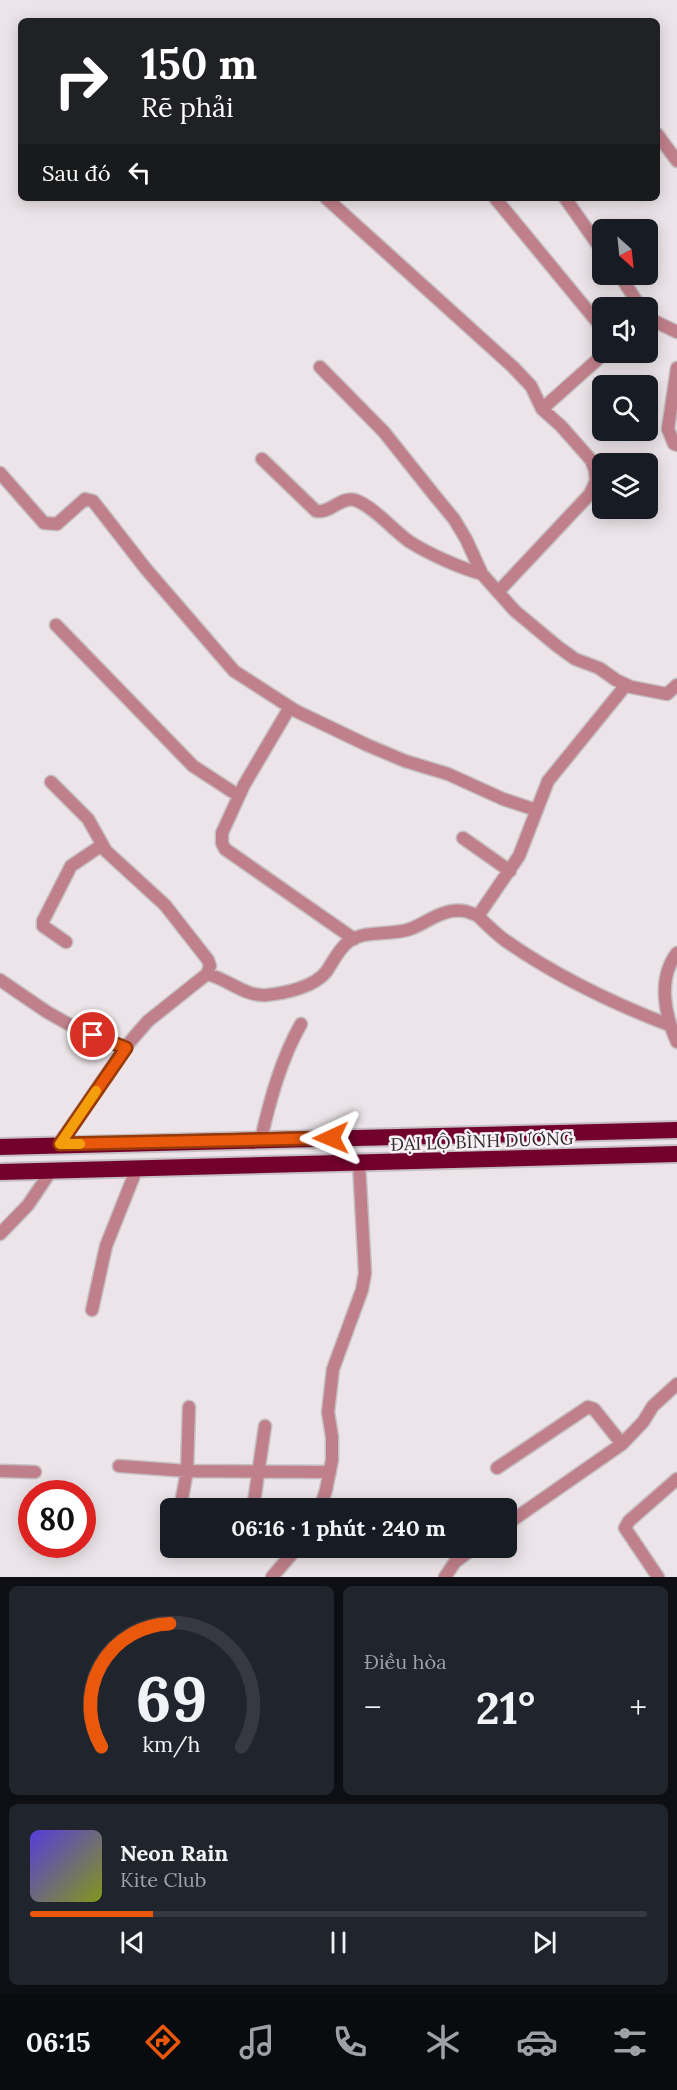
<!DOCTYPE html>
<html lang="vi">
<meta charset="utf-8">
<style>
body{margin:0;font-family:Lora,serif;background:#20242c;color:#f1f3f6;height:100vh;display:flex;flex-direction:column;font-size:22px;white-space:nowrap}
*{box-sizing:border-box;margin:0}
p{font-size:20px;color:#9ea1a6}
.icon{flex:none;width:33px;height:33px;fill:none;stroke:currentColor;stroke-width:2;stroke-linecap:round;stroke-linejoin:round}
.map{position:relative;height:1577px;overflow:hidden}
.panel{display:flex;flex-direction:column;gap:9px;padding:9px;background:#0d0f14;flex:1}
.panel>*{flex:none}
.top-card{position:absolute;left:18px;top:18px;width:642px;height:183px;border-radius:9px;box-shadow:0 3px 15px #0003;background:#202124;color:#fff;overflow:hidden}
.needle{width:39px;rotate:153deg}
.fabs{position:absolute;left:592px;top:219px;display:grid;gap:12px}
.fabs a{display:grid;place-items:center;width:66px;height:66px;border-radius:9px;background:#171b24;box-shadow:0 3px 15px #0003;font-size:30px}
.speed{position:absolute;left:18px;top:1480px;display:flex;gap:12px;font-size:30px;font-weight:700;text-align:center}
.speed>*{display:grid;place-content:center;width:78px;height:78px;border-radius:50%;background:#171b24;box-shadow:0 3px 15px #0003;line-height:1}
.speed .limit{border:9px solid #d22;background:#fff;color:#111}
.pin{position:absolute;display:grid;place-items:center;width:51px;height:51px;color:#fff;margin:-26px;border:3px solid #fff;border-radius:50%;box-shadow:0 2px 6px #0007}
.me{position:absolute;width:66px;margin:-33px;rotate:269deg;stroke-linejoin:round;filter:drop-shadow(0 0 4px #0008)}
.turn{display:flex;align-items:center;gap:21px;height:126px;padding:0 24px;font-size:27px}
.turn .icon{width:78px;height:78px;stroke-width:2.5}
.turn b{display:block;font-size:42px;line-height:51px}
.then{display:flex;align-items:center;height:57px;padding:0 24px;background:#0003;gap:12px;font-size:22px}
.big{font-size:45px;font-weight:700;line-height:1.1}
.panel .widget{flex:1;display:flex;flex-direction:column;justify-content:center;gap:9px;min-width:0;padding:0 21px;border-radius:9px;background:#20242c}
.panel .dial{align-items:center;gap:0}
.dial svg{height:156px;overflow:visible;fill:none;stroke:#363941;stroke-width:7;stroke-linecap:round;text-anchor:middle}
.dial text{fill:#f1f3f6;stroke:none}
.song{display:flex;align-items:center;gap:18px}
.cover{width:72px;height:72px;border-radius:9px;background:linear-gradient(135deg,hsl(250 70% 55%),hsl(70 70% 35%))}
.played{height:6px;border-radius:3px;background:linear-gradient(90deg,#ea580c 20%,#363941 20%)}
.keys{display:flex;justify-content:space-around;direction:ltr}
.heat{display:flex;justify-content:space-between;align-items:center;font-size:33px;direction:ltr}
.panel .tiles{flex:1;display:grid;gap:9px;grid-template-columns:1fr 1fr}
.widget:last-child{grid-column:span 2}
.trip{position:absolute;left:160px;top:1498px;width:357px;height:60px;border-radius:9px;background:#171b24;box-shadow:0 3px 15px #0003;font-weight:700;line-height:60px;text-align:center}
.tabs{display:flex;height:96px;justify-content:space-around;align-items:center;background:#090b0e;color:#9ea1a6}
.tabs .icon{width:42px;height:42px}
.tabs .selected{color:#ea580c}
.tabs b{font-size:27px;color:#f1f3f6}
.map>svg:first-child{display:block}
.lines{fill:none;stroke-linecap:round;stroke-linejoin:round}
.minor-casing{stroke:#c6bfc2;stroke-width:15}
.highway-casing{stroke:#c6bfc2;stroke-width:20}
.minor{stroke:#c0808b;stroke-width:12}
.highway{stroke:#72012c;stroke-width:16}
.route-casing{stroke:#983908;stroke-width:15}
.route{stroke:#ea580c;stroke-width:10}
.slow{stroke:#f59e0b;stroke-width:10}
.labels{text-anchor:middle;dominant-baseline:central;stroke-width:5;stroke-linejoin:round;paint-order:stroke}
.street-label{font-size:18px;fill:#2e2b2c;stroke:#f9f1f5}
</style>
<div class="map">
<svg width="677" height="1577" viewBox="0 0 677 1577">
<rect width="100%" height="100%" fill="#ece4e8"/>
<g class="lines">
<defs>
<path id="minor" d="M 657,134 L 677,161
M 326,198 L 513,367 L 531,386 L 542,409 L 561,426 L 591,460 L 595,470 L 596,481 L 590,494 L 498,592
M 495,198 L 603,329
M 565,198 L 603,252
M 619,274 L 641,308
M 648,318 L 677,332
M 320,367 L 384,432 L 435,496 L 454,519 L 466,539 L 482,574 L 515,611 L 557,646 L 575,659 L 599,668 L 616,680 L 631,687 L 667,694 L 677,685
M 677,368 L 668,429 L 674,444 L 677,445
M 542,409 L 606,352
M 262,459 L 316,511 C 330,514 341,496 355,500 C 373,506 394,531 410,542 C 429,554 460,568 482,574
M 0,473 L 44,523 L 57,524 L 85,499 L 93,501 L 146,569 L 234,671 L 296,711 L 367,745 L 405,761 L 448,774 L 503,799 L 536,810
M 56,625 L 193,766 L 239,796
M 626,685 L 548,781 L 519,856 L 478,916 C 487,925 496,934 506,941 C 556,976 612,1003 669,1025
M 290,707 L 244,785 L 222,833 L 222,843 L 225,849 L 354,939
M 51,782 L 88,819 L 106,851 L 165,905 L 208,960 L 210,966 L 207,974
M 463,838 L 510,871
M 66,942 L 43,926 L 43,921 L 71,866 L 102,845
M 677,953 C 657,979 665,1015 677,1042
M 0,980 L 47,1012 L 79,1030 L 126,1048
M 261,1139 C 270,1100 281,1059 301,1024
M 59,1144 L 128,1044 L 148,1021 L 207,974 C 228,979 245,997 267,995 C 286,993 314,987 326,972 C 333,962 338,950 348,942 C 365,929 391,936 410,929 C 425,924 436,913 452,911 C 462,909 469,912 478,916
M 0,1234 L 28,1205 L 51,1171
M 92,1310 L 106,1246 L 137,1168
M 119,1466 L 187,1471 L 330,1472
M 497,1468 L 588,1407 L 594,1409 L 622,1444
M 0,1471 L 35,1472
M 180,1509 L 187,1471 L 189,1407
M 253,1509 L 265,1426
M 320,1509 L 326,1490 L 332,1460 L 332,1437 L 328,1412 L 333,1369 L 362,1290 L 365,1273 L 359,1164
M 507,1524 L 622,1444 L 643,1422 L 653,1406 L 677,1384
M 272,1577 L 297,1548
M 445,1577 L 455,1562 L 474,1548
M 658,1577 L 625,1528 L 629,1521 L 677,1479"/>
<path id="highway" d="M 0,1147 L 677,1130
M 0,1172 L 677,1154"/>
</defs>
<use href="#minor" class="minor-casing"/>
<use href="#highway" class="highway-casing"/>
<use href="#minor" class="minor"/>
<use href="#highway" class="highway"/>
</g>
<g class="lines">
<defs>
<path id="route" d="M 93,1035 L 126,1048 L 60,1144 L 331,1138"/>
</defs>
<use href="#route" class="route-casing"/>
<use href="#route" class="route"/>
<path class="slow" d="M 80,1144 L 60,1144 L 96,1091"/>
</g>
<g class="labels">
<g class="street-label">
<text transform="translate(482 1141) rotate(-2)">ĐẠI LỘ BÌNH DƯƠNG</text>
</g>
</g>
</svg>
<div class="fabs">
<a><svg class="needle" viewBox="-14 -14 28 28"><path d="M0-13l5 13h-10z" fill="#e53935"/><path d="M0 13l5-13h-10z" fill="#9ea1a6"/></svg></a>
<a><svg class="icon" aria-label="sound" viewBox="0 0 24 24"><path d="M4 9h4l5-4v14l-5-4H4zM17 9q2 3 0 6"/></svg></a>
<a><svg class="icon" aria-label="search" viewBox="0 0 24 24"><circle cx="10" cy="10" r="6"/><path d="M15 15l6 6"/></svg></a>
<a><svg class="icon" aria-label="layers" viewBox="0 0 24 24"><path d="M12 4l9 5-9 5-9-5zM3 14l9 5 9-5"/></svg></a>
</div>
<div class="speed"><div class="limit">80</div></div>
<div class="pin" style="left:93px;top:1035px;background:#d93025"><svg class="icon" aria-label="arrive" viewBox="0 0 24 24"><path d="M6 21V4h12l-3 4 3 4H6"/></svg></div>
<svg class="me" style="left:331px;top:1138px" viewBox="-20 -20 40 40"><path d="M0-17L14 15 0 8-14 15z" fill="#ea580c" stroke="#fff" stroke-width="4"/></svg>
<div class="trip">06:16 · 1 phút · 240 m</div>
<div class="top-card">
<div class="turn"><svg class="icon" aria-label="right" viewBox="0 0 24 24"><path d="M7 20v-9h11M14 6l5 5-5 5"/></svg><div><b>150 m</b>Rẽ phải</div></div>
<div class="then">Sau đó<svg class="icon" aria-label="left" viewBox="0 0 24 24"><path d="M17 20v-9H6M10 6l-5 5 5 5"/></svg></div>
</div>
</div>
<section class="panel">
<div class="tiles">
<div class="widget dial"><svg viewBox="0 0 100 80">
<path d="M14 69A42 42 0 1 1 86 69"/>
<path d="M14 69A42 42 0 0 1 49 6" stroke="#ea580c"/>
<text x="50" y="56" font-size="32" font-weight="700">69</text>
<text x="50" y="72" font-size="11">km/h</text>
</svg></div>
<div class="widget"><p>Điều hòa</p>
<div class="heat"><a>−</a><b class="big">21°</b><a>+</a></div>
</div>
<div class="widget">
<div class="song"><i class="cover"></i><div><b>Neon Rain</b><p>Kite Club</p></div></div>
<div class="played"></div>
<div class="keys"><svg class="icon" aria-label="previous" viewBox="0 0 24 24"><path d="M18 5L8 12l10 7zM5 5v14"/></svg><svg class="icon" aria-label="pause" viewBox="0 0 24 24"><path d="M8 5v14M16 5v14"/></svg><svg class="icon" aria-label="next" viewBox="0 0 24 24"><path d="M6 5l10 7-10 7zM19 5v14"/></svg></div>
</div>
</div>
</section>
<nav class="tabs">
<b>06:15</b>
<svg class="icon selected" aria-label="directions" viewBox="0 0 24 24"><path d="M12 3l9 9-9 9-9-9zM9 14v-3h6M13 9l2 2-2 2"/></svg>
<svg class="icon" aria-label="music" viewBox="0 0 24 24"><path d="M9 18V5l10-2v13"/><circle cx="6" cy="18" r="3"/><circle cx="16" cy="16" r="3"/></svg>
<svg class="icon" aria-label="phone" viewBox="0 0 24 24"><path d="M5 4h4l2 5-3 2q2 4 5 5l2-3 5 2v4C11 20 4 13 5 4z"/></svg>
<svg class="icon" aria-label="climate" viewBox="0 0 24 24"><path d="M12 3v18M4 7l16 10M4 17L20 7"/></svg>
<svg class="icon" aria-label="car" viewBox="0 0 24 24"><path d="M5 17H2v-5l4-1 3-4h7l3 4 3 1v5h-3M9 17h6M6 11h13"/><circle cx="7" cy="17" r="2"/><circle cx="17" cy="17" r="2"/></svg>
<svg class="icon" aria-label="filters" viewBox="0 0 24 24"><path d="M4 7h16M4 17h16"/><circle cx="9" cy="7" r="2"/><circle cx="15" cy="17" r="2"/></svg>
</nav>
